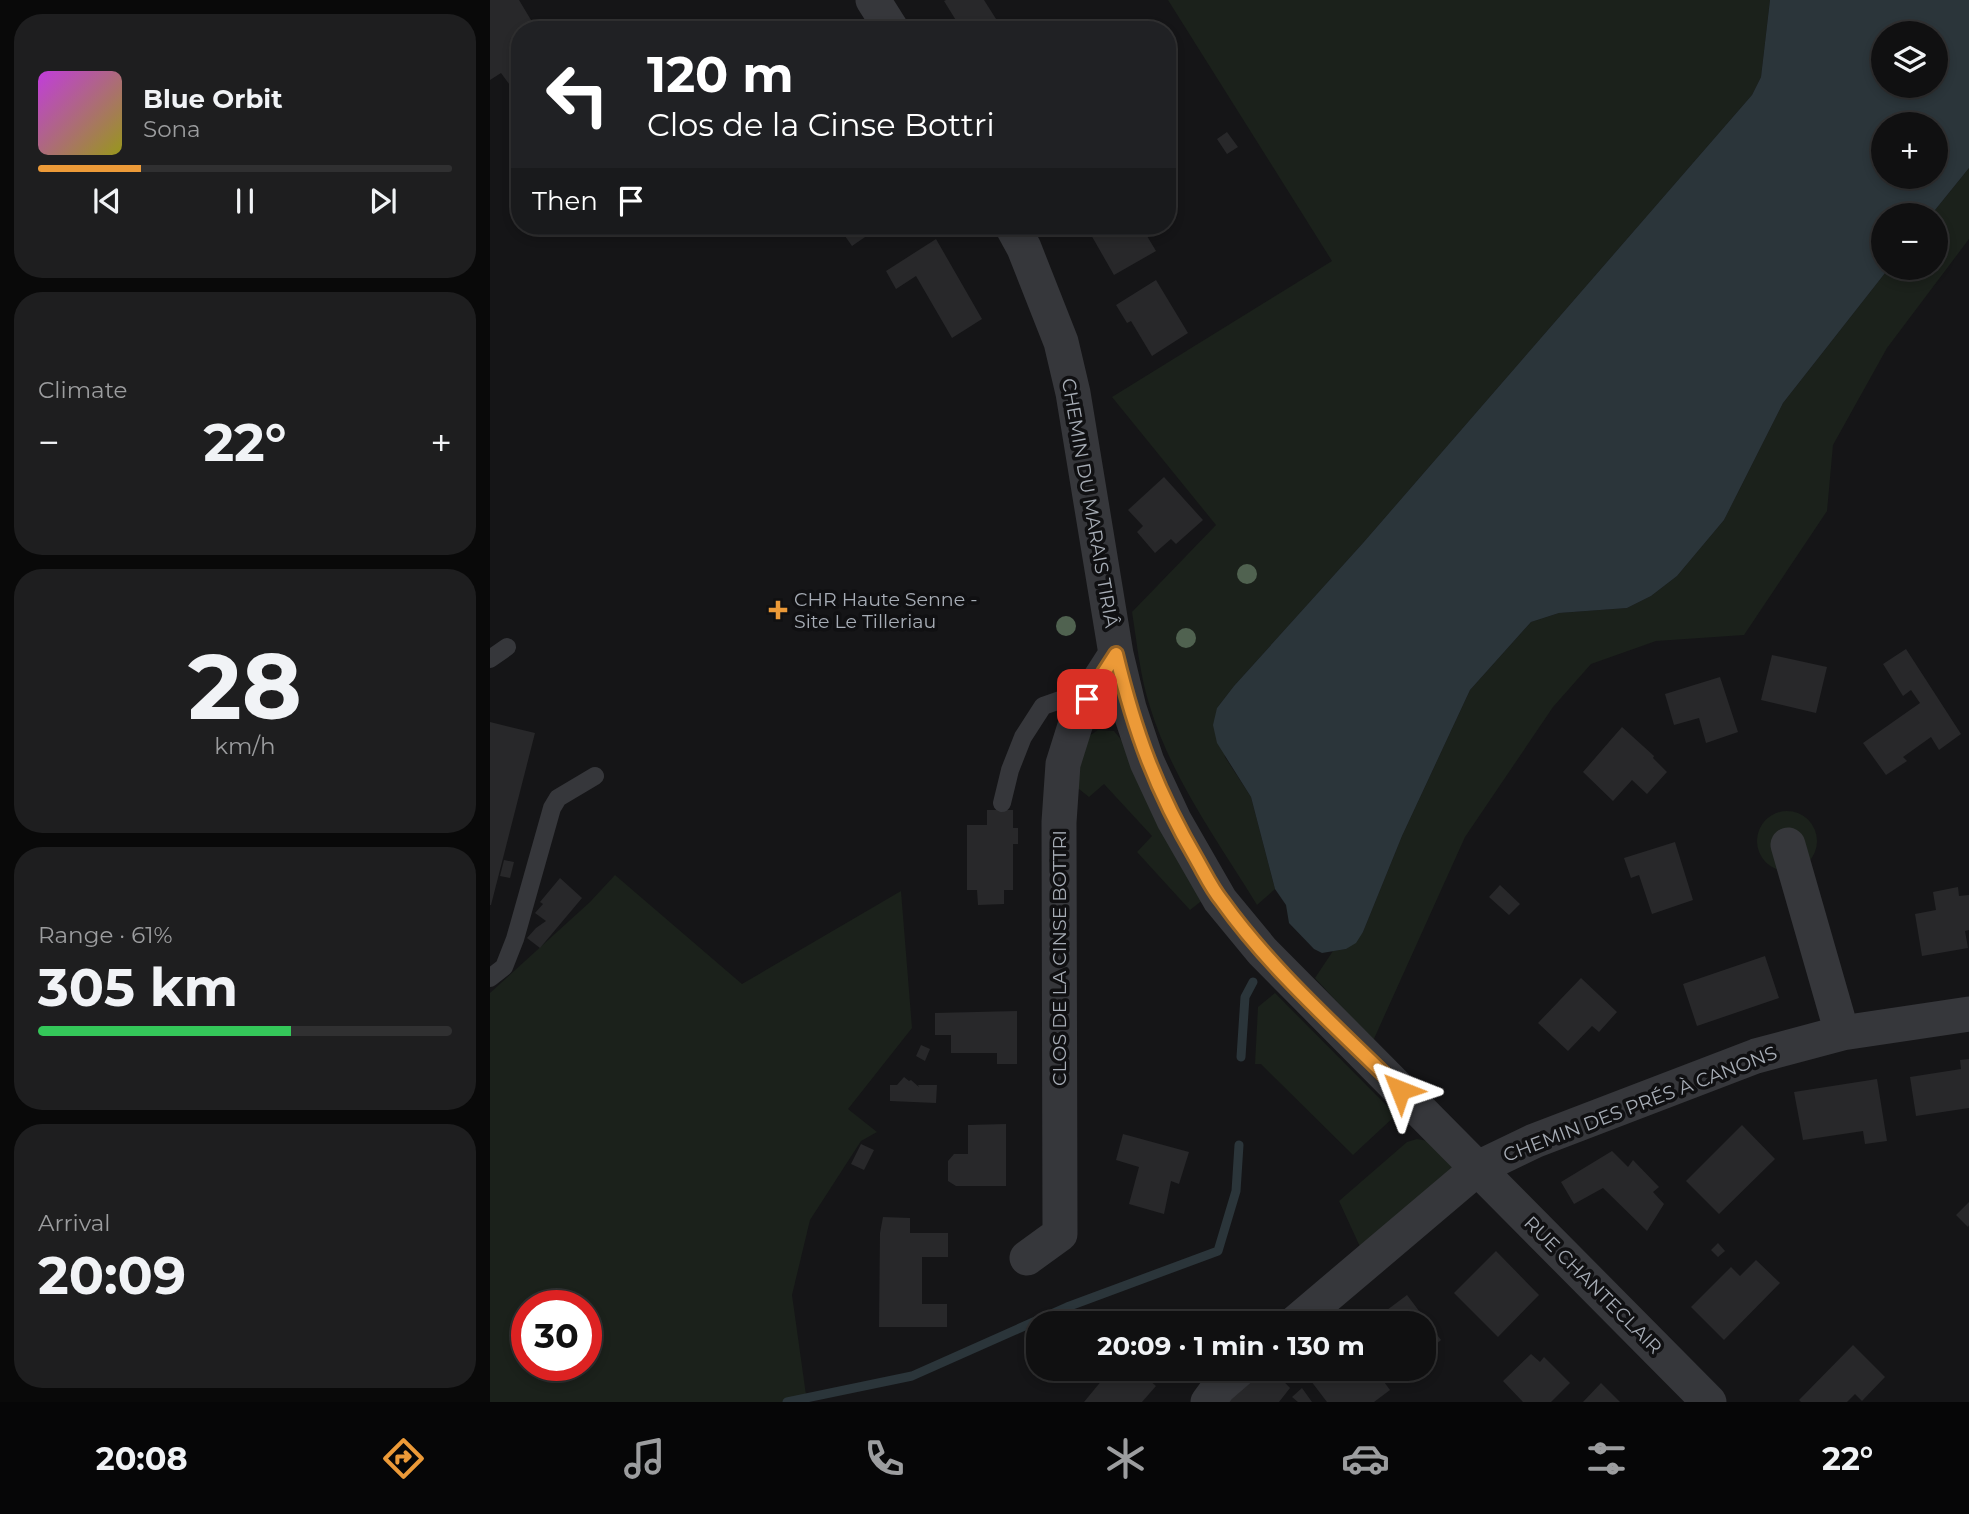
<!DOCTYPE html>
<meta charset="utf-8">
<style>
body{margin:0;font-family:Montserrat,sans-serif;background:#1e1e1f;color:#f1f3f6;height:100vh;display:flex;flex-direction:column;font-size:26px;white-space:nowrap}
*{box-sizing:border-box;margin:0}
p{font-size:23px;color:#9c9d9f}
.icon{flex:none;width:38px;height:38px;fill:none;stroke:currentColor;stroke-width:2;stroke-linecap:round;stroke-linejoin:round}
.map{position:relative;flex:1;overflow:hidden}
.details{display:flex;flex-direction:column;gap:14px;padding:14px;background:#090909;width:490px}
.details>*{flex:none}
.top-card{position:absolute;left:21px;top:21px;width:665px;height:214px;border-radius:28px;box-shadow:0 4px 10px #0003,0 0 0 2px #303031;background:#202124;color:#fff;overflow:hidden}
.fabs{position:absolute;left:1381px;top:21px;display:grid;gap:14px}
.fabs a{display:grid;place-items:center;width:77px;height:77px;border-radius:50%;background:#101011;box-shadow:0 4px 10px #0003,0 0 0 2px #303031;font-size:35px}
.speed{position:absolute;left:21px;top:1290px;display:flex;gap:14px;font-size:35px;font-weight:700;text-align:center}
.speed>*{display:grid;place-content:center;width:91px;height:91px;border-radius:50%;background:#101011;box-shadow:0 4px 10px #0003,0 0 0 2px #303031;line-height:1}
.speed .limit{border:10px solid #d22;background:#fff;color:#111}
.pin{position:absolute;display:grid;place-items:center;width:60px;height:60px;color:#fff;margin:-30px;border-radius:14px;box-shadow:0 4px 10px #0006}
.me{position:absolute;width:77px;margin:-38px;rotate:315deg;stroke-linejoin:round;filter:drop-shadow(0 0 5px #0008)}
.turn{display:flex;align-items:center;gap:24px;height:147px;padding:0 21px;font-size:32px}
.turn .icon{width:91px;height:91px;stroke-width:2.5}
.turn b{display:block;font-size:49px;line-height:60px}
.then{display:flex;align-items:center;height:66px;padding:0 21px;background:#0003;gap:14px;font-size:26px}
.big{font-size:52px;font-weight:700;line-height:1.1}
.details .tile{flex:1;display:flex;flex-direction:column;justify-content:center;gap:10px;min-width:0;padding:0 24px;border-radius:28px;background:#1e1e1f}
.details .dial{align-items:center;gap:0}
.dial b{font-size:91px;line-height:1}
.song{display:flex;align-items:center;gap:21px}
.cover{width:84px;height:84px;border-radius:10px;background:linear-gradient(135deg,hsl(290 70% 55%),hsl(60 70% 35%))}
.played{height:7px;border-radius:4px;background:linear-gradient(90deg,#ec9a38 25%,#303031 25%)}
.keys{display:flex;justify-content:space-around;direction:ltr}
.heat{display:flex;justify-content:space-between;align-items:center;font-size:38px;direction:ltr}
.charge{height:10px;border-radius:5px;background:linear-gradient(90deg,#34c759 61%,#303031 0)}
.trip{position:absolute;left:536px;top:1311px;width:410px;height:70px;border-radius:28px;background:#101011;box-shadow:0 4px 10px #0003,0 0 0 2px #303031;font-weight:700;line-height:70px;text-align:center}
.tabs{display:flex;height:112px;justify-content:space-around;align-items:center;background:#060607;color:#9c9d9f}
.tabs .icon{width:49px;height:49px}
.tabs .current{color:#ec9a38}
.tabs b{font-size:32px;color:#f1f3f6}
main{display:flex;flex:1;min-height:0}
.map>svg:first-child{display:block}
.green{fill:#1b211b;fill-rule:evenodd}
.water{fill:#2b353a;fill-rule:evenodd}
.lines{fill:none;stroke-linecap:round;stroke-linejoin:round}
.stream{stroke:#2b353a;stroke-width:9}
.building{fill:#28282a}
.lane{stroke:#36373b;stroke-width:18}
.street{stroke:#36373b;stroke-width:35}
.tree{fill:#506250}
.route-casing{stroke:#996424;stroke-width:18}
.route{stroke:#ec9a38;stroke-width:12}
.poi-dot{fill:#ec9a38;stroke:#101012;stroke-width:2.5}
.labels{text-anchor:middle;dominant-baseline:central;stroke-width:7;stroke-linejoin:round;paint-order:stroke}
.street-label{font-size:19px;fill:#a7adb6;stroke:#101012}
.poi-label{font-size:19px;fill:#a7adb6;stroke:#101012;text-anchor:start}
</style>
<main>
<section class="details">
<div class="tile">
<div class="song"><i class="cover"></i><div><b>Blue Orbit</b><p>Sona</p></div></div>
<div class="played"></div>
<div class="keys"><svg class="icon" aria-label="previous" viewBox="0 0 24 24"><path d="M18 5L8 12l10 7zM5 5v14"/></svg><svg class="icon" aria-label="pause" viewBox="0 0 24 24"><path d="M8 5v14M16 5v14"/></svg><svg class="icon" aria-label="next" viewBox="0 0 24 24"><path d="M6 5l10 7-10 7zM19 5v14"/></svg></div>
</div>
<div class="tile"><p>Climate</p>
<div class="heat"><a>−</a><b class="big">22°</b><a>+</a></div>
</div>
<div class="tile dial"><b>28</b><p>km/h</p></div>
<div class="tile"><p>Range · 61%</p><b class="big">305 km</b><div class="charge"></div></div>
<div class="tile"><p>Arrival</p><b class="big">20:09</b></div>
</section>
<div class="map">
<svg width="1479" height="1402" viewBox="0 0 1479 1402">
<rect width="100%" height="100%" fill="#151517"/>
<path class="green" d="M 678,0 L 1280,0 L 1271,77 L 1262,95 L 873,543 L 744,686 L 727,708 L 735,757 L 761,797 L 785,889 L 767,905 C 728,841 682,779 660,707 C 650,676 647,643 642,612 L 726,525 L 622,397 L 842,261 Z
M 1479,168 L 1479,239 L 1397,348 L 1343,445 L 1337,511 L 1254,635 L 1166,641 L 1101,664 L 1063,707 L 975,837 L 883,1041 L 825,978 L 843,951 L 856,949 L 873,932 L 912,836 L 980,690 L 1041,622 L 1069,613 L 1137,608 L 1161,596 L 1187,576 L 1234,520 L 1293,403 L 1399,268 L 1446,268 L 1446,215 L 1441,215 Z
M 608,730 L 624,731 L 633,742 L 714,899 L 700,910 L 647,852 L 662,836 L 614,784 L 599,797 L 584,785 L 596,738 Z
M1267 841a30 30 0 1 1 60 0a30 30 0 1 1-60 0Z
M 125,875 L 252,984 L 411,891 L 422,1028 L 358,1109 L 387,1132 L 371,1141 L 320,1220 L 302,1295 L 317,1402 L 0,1402 L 0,993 L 100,902 ZM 37,1306 L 96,1306 L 96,1365 L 37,1365 Z
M 785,993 L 906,1115 L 863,1155 L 771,1064 L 765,1064 L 768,1007 Z
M 927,1139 L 938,1141 L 970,1170 L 872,1251 L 849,1201 L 917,1142 Z"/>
<path class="water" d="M 1280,0 L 1479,0 L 1479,168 L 1441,215 L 1393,215 L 1393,268 L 1399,268 L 1293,403 L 1234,520 L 1187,576 L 1161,596 L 1137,608 L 1069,613 L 1041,622 L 980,690 L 912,836 L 873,932 L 866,943 L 856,949 L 832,953 L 824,949 L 799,923 L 796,905 L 785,889 L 761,797 L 727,743 L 723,725 L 727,708 L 744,686 L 873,543 L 1262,95 L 1271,77 ZM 1393,33 L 1446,33 L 1446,86 L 1393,86 ZM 1393,124 L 1446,124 L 1446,177 L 1393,177 Z"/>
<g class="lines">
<path class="stream" d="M 751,1057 L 755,997 L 763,982
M 297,1402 L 422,1376 L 577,1307 L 728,1251 L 746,1191 L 749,1145"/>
</g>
<path class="building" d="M 0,0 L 29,0 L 47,30 L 30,30 L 30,99 L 11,73 L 0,80 Z
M 456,0 L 494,0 L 513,30 L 472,30 L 454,1 Z
M 90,19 L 96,30 L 75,30 Z
M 737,132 L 748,147 L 737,154 L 727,139 Z
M 348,226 L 391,226 L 362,246 Z
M 596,226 L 651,226 L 666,251 L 624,275 Z
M 446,239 L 492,319 L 462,338 L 426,276 L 406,289 L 396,271 Z
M 666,280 L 698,333 L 662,356 L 641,321 L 637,323 L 626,305 Z
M 674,477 L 713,520 L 686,544 L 681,539 L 665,553 L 647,532 L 653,526 L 638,510 Z
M 1416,649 L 1471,734 L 1449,750 L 1441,737 L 1413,757 L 1417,761 L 1396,775 L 1373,743 L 1430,703 L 1421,690 L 1413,696 L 1393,664 Z
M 1282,655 L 1337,667 L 1326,713 L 1271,700 Z
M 1230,677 L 1248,732 L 1216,743 L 1209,718 L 1184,725 L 1175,694 Z
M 0,722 L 45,733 L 1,905 L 0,905 Z
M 1132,727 L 1164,756 L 1163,758 L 1177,772 L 1157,794 L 1142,780 L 1123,801 L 1093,772 Z
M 497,810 L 523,810 L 523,828 L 528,828 L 528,844 L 523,844 L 523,890 L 514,890 L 514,904 L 488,905 L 487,890 L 477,890 L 477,825 L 497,825 Z
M 1185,842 L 1203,900 L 1162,914 L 1149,875 L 1141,878 L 1134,858 Z
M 14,860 L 24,862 L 20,878 L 10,876 Z
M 70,878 L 92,898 L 50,948 L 37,938 L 46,928 L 56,921 L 45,913 L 53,904 L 50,902 Z
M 1010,885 L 1030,904 L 1019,915 L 999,897 Z
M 1468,887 L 1469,896 L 1479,895 L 1479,930 L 1475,931 L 1478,948 L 1432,956 L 1425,914 L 1446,910 L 1443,892 Z
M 1275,956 L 1289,998 L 1207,1026 L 1193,984 Z
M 1091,978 L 1127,1012 L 1109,1032 L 1102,1026 L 1078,1051 L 1048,1023 Z
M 527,1011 L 527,1064 L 507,1064 L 507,1053 L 461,1053 L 461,1035 L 445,1035 L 445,1013 Z
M 431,1045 L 440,1049 L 435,1061 L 426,1056 Z
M 1479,1059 L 1479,1108 L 1426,1116 L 1420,1077 L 1471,1069 L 1470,1060 Z
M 414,1077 L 419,1081 L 421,1080 L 429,1087 L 428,1085 L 447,1085 L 446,1103 L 400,1101 L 400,1085 L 407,1085 Z
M 1387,1079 L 1397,1141 L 1375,1144 L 1373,1131 L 1313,1140 L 1304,1092 Z
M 516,1124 L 516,1186 L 466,1186 L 458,1181 L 458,1161 L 464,1154 L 478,1154 L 478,1125 Z
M 1252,1125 L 1285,1159 L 1229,1214 L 1196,1181 Z
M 633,1134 L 699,1152 L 689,1184 L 681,1181 L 674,1214 L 639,1204 L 649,1167 L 626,1160 Z
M 371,1144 L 384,1150 L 374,1170 L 361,1164 Z
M 1122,1151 L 1138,1167 L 1143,1160 L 1169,1187 L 1163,1192 L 1174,1204 L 1157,1231 L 1113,1188 L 1084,1204 L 1071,1182 Z
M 1479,1202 L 1479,1225 L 1478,1227 L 1466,1215 Z
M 393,1217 L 420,1218 L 420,1233 L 458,1233 L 458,1257 L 432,1257 L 432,1304 L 457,1304 L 457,1327 L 389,1327 L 390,1233 Z
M 1228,1243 L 1235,1251 L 1228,1257 L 1221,1250 Z
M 1006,1251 L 1049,1295 L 1008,1337 L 964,1293 Z
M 1266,1260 L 1290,1283 L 1234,1340 L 1201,1307 L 1241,1267 L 1250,1276 Z
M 917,1295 L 951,1340 L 933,1355 L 933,1323 L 901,1323 L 905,1321 L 897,1310 Z
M 1363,1345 L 1395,1377 L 1372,1401 L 1365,1394 L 1357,1402 L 1311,1402 L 1309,1400 Z
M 1041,1354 L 1050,1362 L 1054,1357 L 1080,1383 L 1061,1402 L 1033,1402 L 1013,1381 Z
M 622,1368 L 635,1377 L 641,1368 L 645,1368 L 666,1386 L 652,1402 L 594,1402 Z
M 769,1368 L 781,1368 L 800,1388 L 789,1402 L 734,1402 Z
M 837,1368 L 884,1368 L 900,1390 L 884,1402 L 837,1402 L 821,1381 Z
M 1111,1383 L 1130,1402 L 1093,1402 Z
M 812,1388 L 822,1402 L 808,1402 L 802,1397 Z"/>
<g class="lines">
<path class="lane" d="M 0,659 L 17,647
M 512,803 L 520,770 L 533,737 L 553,706 L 573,699 L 597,699
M 0,978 L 14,967 L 25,939 L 62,808 L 68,798 L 105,776"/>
<path class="street" d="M 383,0 L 402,30
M 522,226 L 534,248 L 571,342 L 583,393 L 626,654 L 639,708 L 657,762 L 684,820 L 730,900 L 772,951 L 1219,1402
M 1298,845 L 1352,1033
M 537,1258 L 570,1234 L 569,822 L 573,764 L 590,710 L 626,654
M 805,1323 L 988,1168 L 1044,1141 L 1266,1056 L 1352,1033 L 1479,1014
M 718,1402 L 729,1387 L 751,1368"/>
</g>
<g class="tree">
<circle cx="757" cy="574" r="10"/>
<circle cx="576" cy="626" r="10"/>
<circle cx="696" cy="638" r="10"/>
</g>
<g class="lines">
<defs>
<path id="route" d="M 597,699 L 626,654 C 645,733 666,790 707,860 C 715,874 722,889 732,901 C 782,971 850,1030 910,1090"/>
</defs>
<use href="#route" class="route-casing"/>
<use href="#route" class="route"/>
</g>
<path class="poi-dot" d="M284.5 599.5h7v7h7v7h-7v7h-7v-7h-7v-7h7z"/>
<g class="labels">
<g class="street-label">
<text transform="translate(600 503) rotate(80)">CHEMIN DU MARAIS TIRIÂ</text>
<text transform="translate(569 958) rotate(-90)">CLOS DE LA CINSE BOTTRI</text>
<text transform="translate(1150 1104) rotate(-21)">CHEMIN DES PRÉS À CANONS</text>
<text transform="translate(1103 1285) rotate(45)">RUE CHANTECLAIR</text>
</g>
<g class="poi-label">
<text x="304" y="599">CHR Haute Senne -<tspan x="304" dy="22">Site Le Tilleriau</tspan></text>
</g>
</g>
</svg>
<div class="fabs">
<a><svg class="icon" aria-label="layers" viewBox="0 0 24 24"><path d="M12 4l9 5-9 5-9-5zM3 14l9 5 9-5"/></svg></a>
<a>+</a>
<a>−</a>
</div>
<div class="speed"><div class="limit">30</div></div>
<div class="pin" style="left:597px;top:699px;background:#d93025"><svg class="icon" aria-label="arrive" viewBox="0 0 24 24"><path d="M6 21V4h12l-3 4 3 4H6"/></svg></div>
<svg class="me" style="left:910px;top:1090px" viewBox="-20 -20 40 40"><path d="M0-17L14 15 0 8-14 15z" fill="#ec9a38" stroke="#fff" stroke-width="4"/></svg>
<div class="trip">20:09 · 1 min · 130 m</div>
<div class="top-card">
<div class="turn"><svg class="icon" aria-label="left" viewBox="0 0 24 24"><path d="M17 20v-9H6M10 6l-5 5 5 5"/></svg><div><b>120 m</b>Clos de la Cinse Bottri</div></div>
<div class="then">Then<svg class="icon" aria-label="arrive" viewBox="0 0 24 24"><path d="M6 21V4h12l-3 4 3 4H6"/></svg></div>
</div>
</div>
</main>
<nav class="tabs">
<b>20:08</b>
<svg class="icon current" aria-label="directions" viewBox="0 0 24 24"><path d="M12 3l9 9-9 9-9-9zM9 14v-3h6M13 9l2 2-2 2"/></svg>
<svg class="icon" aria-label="music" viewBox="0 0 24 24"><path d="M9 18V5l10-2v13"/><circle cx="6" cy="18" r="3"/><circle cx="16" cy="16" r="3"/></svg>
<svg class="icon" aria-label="phone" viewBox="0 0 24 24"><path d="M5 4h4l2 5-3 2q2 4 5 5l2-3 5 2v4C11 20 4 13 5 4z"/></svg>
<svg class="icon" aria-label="climate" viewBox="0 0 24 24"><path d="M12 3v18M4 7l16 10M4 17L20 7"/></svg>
<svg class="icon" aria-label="car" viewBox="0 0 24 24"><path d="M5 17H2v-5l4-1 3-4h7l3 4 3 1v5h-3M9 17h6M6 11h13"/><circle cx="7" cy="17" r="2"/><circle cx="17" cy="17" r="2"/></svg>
<svg class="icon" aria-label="filters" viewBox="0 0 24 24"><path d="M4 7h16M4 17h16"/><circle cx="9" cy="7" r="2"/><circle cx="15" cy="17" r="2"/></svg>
<b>22°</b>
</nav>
